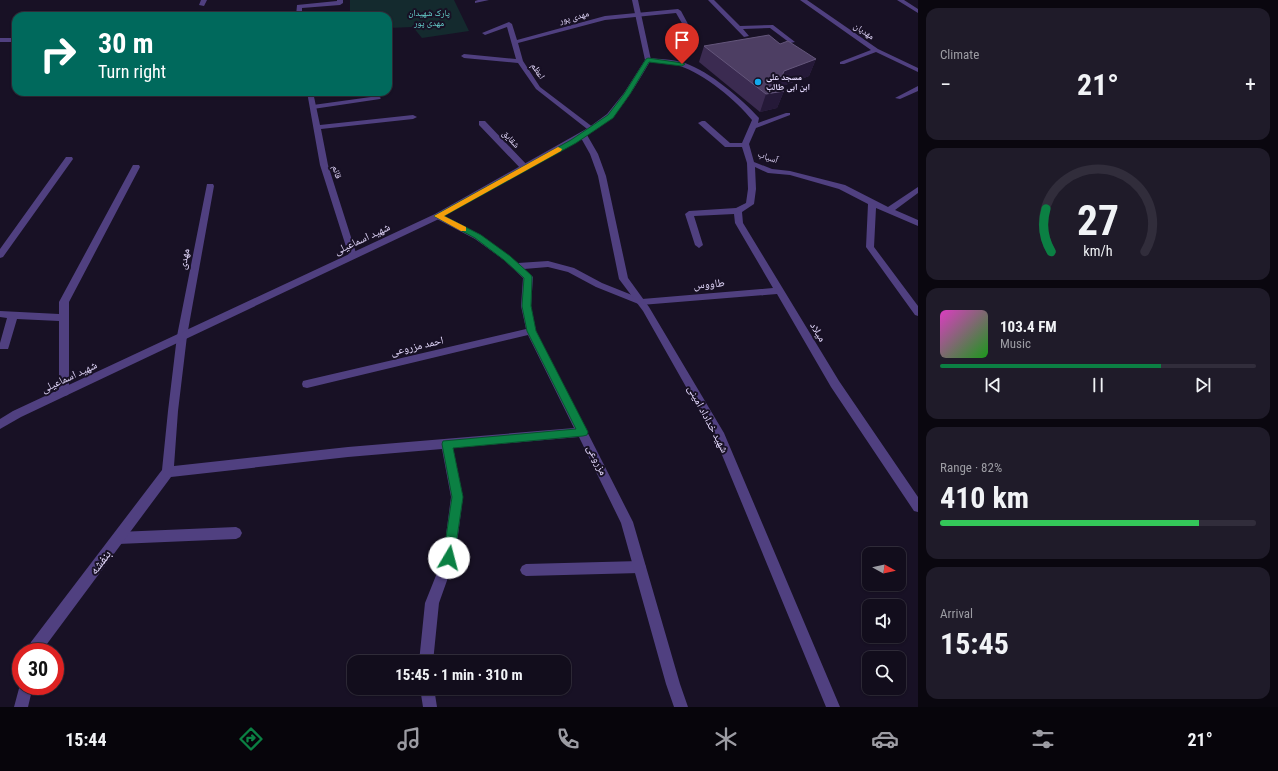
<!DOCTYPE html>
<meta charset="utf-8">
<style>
body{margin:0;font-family:"Roboto Condensed","Noto Naskh Arabic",sans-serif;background:#1f1b29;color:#f1f3f6;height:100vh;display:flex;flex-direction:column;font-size:15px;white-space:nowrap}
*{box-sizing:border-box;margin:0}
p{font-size:13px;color:#9c9ca3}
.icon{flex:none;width:22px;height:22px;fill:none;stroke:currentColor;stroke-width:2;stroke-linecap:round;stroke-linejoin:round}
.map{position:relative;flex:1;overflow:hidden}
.side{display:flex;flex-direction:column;gap:8px;padding:8px;background:#0a070f;width:360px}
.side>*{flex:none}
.hud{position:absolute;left:12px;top:12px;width:380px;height:84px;border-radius:12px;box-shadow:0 1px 3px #0004,0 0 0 1px #312d3b;background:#00695c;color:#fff;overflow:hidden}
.needle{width:26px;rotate:98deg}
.fabs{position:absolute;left:862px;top:547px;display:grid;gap:8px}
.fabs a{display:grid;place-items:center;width:44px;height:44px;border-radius:8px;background:#120d1c;box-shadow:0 1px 3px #0004,0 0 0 1px #312d3b;font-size:20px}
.speed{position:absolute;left:12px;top:643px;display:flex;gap:8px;font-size:20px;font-weight:700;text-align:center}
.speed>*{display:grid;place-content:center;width:52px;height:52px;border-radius:50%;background:#120d1c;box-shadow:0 1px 3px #0004,0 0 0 1px #312d3b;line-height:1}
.speed .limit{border:6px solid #d22;background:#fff;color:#111}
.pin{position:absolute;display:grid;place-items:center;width:34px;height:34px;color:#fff;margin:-41px -17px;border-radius:50% 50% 50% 0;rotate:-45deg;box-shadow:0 0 4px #0007}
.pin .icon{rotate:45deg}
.me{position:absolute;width:44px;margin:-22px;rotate:8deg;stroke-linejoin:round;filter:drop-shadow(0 0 3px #0008)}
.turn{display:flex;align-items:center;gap:14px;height:84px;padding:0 20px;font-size:18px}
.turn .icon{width:52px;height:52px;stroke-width:2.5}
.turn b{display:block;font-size:28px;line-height:34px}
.big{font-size:30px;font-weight:700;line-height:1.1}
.side .tile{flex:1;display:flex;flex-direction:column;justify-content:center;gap:6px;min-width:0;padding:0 14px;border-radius:12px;background:#1f1b29}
.side .dial{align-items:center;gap:0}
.dial svg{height:104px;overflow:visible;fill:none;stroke:#312d3b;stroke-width:7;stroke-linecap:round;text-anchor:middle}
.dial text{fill:#f1f3f6;stroke:none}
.song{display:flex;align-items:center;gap:12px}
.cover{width:48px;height:48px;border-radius:6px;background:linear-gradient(135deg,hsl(310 70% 55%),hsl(120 70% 35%))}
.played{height:4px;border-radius:2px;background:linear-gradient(90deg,#0b8043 70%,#312d3b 70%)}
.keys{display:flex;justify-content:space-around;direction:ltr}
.heat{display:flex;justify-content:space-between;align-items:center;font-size:22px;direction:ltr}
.charge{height:6px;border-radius:3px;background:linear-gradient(90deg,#34c759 82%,#312d3b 0)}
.trip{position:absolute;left:347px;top:655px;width:224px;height:40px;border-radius:12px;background:#120d1c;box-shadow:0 1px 3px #0004,0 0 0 1px #312d3b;font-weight:700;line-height:40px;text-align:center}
.tab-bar{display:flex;height:64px;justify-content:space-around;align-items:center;background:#07050b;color:#9c9ca3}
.tab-bar .icon{width:28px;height:28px}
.tab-bar .current{color:#0b8043}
.tab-bar b{font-size:18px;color:#f1f3f6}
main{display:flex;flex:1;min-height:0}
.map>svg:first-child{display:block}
.green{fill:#142a2e}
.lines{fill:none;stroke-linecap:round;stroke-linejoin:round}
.service{fill:#504080;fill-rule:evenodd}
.minor{fill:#504080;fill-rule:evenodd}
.tertiary{fill:#504080;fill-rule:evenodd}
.wall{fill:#3b2b51}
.shaded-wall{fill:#251938}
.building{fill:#4d3e63;stroke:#64567b}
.route{fill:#0b8043;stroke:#07532c}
.slow{fill:#f59e0b}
.poi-dot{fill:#13a9ec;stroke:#181125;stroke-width:1.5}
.labels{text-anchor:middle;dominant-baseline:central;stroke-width:4;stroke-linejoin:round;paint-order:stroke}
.far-park-label{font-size:9px;fill:#69d7d2;stroke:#181125}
.far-street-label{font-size:9px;fill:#e3d8fc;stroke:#181125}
.far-poi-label{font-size:9px;font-weight:bold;fill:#e3d8fc;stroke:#181125;text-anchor:start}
.street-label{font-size:11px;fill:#e3d8fc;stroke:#181125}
.near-street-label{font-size:13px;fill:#e3d8fc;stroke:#181125}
</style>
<main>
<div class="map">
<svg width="918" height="707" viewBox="0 0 918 707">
<rect width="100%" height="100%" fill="#181125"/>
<path class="green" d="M 350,0 L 454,0 L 469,31 L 422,38 L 413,27 L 388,28 L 388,16 L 350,16 Z"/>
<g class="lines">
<path class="service" d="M 378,96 L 381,98 L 380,99 L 313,109 L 310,107 L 313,105 Z
M 236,527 L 240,529 L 242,533 L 240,537 L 236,539 L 118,544 L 114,542 L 112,538 L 114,534 L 118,532 Z
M 640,561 L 644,563 L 646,567 L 644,571 L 640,573 L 526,576 L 522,574 L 520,570 L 522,566 L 526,564 Z"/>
<path class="minor" d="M 201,0 L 207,0 L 204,6 L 199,5 Z
M 337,0 L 343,0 L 343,3 L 340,5 L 302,8 L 302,16 L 296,16 L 297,5 L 337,1 Z
M 478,0 L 489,0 L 475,3 L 475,1 Z
M 708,0 L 714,0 L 740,26 L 773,25 L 795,42 L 790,43 L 770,28 L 743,29 L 749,36 L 744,37 Z
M 800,0 L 807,0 L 878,49 L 918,68 L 918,72 L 876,52 L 844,64 L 840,64 L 840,62 L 871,50 Z
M 897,0 L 904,0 L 918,9 L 918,13 Z
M 678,9 L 681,11 L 688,24 L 687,25 L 683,25 L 676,13 L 605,20 L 518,43 L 523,61 L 540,87 L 594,128 L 595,130 L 591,132 L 536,89 L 518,63 L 464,58 L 461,56 L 464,54 L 516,59 L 507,27 L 485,35 L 482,33 L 509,22 L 512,24 L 517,40 L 605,16 Z
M 0,38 L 16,38 L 16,42 L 0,42 Z
M 648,58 C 660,59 673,59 685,63 C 710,72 741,98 759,118 L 758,123 L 786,113 L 790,113 L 790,115 L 756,128 L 749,144 L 754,162 L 772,169 L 790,171 L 845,185 L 888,207 L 918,187 L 918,193 L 895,210 L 918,220 L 918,226 L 876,208 L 874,247 L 918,306 L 918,316 L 915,315 L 866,247 L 868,204 L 839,189 L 790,175 L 768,173 L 755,167 L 756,189 L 754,204 L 742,212 L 743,223 L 839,381 L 918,497 L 918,512 L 914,511 L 831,387 L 777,294 L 641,305 L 596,287 L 568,272 L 548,267 L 524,269 L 533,277 L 531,306 L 536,331 L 633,522 L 680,684 L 688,707 L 674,707 L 666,684 L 621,523 L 579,437 L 453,448 L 463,497 L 455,558 L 439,603 L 433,662 L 419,662 L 425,603 L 443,558 L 451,497 L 442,449 L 348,457 L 171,477 L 41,652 L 27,652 L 31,642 L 162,470 L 168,411 L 177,336 L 207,184 L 213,184 L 214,186 L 187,336 L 178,411 L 174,466 L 348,447 L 574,428 L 528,335 L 307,388 L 303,387 L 302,384 L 303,381 L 307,380 L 526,329 L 521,306 L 523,278 L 504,260 L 475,239 L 435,218 L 434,216 L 435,214 L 441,214 L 481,235 L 518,263 L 548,261 L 574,268 L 602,283 L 642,299 L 773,288 L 735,223 L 734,214 L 694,216 L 703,245 L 699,248 L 695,245 L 685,214 L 689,211 L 736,208 L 746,203 L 748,189 L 747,163 L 742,147 L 725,147 L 698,123 L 702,121 L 705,121 L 730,143 L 742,143 L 752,120 C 736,100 704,74 680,66 C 669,62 657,64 646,61 L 645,60 Z
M 918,86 L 918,91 L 900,99 L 895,98 Z
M 307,92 L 313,92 L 320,125 L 413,115 L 417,117 L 413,119 L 321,129 L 328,165 L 357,256 L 356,258 L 350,258 L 349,256 L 320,165 Z
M 479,121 L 485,121 L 528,166 L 528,170 L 522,170 L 479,125 Z
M 66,157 L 72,157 L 73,159 L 3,257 L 0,258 L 0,249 Z
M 133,165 L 139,165 L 140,167 L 69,302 L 69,392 L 68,395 L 64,396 L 60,395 L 59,392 L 59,321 L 17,319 L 9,346 L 8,349 L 0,349 L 0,343 L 7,318 L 0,317 L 0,311 L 59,314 L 59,302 Z
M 21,681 L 21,686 L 33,686 L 28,707 L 14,707 Z
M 420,688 L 434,688 L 437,707 L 423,707 Z"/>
<path class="tertiary" d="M 632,0 L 638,0 L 651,60 C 632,91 620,117 587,135 L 598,154 L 606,176 L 628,278 L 649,307 L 724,433 L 840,707 L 826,707 L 715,438 L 643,311 L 619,279 L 598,176 L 590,154 L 581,138 L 441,218 L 21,417 L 0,429 L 0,419 L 13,411 L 435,214 L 588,128 L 607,114 L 624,93 L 645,60 Z"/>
</g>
<path class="wall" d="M 780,44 L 816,59 L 809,76 L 780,87 L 784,91 L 777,108 L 760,112 L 699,62 L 704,46 Z"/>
<path class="shaded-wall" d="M 816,59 L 809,76 L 778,88 L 784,91 L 777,108 L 760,112 L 766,94 L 769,78 L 784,71 Z"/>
<path class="building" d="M 769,35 L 780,44 L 788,41 L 816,59 L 784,71 L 782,76 L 769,78 L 784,91 L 766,94 L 704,46 Z"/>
<path class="route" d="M 648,58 L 682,63 L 685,64 L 682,66 L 649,62 L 630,94 L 613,118 L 576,143 L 444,216 L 481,235 L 510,256 L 531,275 L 532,277 L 531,306 L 536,331 L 588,432 L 587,435 L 583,436 L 453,448 L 463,497 L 454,558 L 453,562 L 449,564 L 445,562 L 443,558 L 452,497 L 442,444 L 443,441 L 576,429 L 527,331 L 522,306 L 524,278 L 504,260 L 475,238 L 434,216 L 571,140 L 608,115 L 624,94 L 646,59 Z"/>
<path class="slow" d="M 558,147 L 562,149 L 561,151 L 444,216 L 466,227 L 466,231 L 461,231 L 434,216 Z"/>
<circle class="poi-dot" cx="758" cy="82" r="4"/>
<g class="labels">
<g class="far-park-label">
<text x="429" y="13">پارک شهیدان<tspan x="429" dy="10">مهدی پور</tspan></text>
</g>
<g class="far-street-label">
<text transform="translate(574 17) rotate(-15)">مهدی پور</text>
<text transform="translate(864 31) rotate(34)">مهدیان</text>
<text transform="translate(538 71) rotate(57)">اعظم</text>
<text transform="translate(511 139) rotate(46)">شقایق</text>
<text transform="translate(768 157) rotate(20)">آسیاب</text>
<text transform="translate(337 172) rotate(73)">قائم</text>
</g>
<g class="far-poi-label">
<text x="766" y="77">مسجد علی<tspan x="766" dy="10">ابن ابی طالب</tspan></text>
</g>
<g class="street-label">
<text transform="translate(362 239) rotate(-25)">شهید اسماعیلی</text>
<text transform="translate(184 259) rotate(-79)">مهدی</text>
<text transform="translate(709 284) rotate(-5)">طاووس</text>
<text transform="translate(818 332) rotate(59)">میلاد</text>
<text transform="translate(417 346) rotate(-13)">احمد مزروعی</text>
<text transform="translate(69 377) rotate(-25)">شهید اسماعیلی</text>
<text transform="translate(708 419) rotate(62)">شهید خداداد امینی</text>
<text transform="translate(597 460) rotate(64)">مزروعی</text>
</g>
<g class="near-street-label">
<text transform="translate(100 562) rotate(-53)">بنفشه</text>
</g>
</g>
</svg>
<div class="fabs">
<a><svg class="needle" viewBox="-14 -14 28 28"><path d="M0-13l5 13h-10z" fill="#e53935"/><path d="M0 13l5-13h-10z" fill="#9c9ca3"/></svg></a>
<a><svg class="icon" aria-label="sound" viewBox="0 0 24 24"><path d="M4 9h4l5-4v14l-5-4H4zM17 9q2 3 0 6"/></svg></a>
<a><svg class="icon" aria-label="search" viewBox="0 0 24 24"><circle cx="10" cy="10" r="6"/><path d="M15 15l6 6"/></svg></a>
</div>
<div class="speed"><div class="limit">30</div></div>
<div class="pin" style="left:682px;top:64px;background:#d93025"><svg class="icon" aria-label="arrive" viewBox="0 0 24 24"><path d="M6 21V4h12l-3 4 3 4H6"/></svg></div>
<svg class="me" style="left:449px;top:558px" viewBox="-20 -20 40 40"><circle r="19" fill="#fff"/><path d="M0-13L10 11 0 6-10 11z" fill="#0b8043"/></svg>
<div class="trip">15:45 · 1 min · 310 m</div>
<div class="hud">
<div class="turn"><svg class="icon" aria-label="right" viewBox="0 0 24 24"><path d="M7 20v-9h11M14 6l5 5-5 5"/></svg><div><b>30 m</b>Turn right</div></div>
</div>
</div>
<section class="side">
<div class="tile"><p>Climate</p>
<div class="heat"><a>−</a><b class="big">21°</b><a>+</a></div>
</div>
<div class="tile dial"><svg viewBox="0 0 100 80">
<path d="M14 69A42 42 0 1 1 86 69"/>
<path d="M14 69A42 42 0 0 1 10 36" stroke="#0b8043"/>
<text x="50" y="56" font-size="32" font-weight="700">27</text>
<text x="50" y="72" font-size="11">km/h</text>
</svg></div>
<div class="tile">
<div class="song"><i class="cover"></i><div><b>103.4 FM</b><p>Music</p></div></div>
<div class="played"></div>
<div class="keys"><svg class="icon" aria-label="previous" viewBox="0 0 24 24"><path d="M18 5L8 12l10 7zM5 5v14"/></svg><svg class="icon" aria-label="pause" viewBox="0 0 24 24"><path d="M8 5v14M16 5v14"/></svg><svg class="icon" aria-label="next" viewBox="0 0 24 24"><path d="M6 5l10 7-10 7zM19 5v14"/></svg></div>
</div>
<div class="tile"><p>Range · 82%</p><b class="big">410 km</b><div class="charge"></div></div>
<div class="tile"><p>Arrival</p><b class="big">15:45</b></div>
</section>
</main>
<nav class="tab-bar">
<b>15:44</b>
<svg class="icon current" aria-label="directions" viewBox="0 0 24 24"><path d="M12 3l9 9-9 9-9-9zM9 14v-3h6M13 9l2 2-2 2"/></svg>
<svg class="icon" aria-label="music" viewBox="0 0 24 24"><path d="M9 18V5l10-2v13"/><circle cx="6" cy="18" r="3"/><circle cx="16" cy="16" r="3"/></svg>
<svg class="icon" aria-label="phone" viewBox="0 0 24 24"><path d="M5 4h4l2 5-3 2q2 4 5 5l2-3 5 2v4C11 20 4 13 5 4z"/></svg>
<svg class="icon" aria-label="climate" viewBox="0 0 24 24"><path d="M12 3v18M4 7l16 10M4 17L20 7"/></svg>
<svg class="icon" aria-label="car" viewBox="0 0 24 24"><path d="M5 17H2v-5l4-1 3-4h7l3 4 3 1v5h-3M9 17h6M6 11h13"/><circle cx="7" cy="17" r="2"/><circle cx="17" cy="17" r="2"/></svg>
<svg class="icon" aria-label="filters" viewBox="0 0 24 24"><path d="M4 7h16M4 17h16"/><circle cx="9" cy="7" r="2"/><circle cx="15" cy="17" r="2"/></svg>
<b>21°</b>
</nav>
